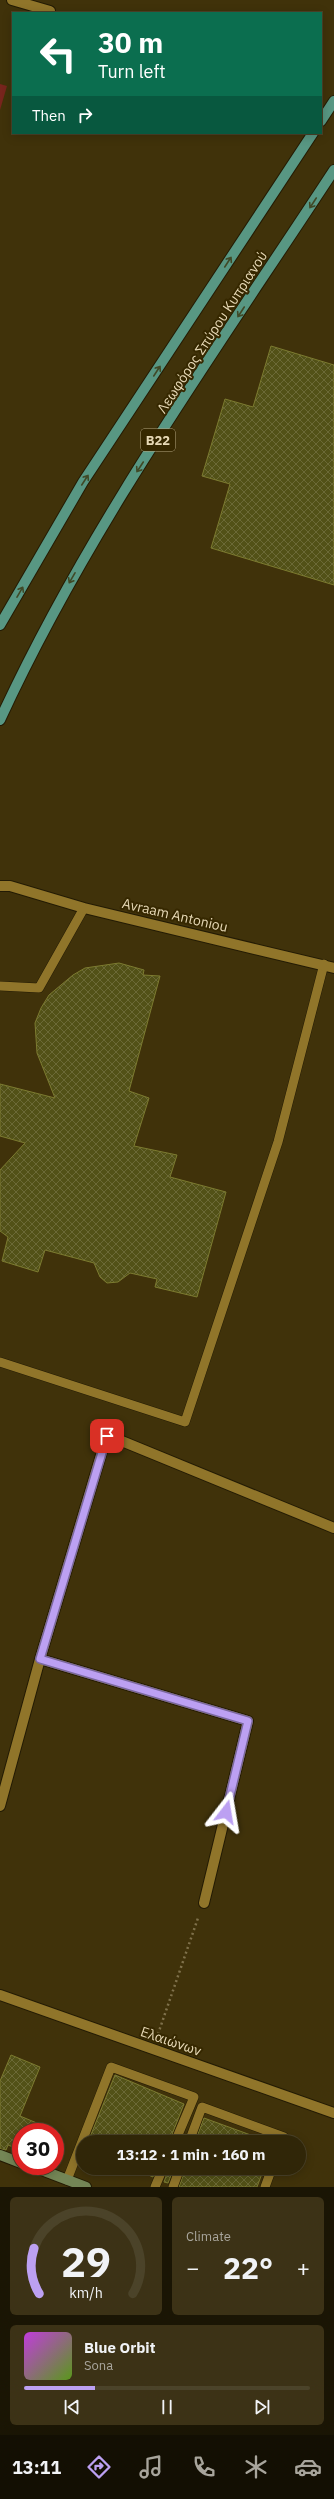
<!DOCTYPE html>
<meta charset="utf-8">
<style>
body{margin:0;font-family:"IBM Plex Sans",sans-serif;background:#3c3216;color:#f1f3f6;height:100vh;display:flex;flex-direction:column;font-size:15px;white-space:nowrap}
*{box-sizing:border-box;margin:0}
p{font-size:13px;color:#a8a59c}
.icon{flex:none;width:22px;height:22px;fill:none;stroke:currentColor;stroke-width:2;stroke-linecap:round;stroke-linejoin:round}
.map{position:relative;height:2187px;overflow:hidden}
.panel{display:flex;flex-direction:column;gap:10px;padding:10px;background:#1a1504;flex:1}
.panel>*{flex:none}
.hud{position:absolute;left:12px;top:12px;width:310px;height:122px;border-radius:0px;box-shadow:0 2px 10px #0003,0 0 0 1px #4b4329;background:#0b6e4f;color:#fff;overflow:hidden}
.speed{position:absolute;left:12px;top:2123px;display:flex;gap:8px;font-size:20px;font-weight:700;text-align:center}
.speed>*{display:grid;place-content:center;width:52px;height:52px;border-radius:50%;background:#302608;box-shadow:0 2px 10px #0003,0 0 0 1px #4b4329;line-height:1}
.speed .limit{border:6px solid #d22;background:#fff;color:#111}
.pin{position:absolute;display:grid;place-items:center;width:34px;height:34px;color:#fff;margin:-17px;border-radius:8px;box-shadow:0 2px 6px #0006}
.me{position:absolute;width:44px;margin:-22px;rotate:14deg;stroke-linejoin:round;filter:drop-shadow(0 0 3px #0008)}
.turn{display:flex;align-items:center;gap:14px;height:84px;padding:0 20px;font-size:18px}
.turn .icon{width:52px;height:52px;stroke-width:2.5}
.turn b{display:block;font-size:28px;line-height:34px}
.then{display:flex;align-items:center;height:38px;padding:0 20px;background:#0003;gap:8px;font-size:15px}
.big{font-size:30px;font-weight:800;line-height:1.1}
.panel .widget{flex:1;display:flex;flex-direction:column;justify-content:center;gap:6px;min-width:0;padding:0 14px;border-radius:6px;background:#3c3216}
.panel .dial{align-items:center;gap:0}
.dial svg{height:104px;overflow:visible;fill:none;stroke:#4b4329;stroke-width:7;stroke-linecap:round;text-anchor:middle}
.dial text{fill:#f1f3f6;stroke:none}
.song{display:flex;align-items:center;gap:12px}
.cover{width:48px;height:48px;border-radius:6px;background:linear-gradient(135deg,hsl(290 70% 55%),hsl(90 70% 35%))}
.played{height:4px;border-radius:2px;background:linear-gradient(90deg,#bca0f2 25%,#4b4329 25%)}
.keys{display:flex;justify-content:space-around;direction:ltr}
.heat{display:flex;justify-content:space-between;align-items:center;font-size:22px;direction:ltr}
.panel .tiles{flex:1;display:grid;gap:10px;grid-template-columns:1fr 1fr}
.widget:last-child{grid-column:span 2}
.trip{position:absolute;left:76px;top:2135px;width:230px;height:40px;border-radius:20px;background:#302608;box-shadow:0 2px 10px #0003,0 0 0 1px #4b4329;font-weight:800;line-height:40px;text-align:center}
.menu{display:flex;height:64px;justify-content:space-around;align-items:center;background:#130f03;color:#a8a59c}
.menu .icon{width:28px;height:28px}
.menu .active{color:#bca0f2}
.menu b{font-size:18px;color:#f1f3f6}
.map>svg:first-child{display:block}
.green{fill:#77251d}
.building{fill:url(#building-cross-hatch);stroke:#7c7b30}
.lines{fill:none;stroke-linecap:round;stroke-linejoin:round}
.service-casing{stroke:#231b04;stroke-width:10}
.minor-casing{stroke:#231b04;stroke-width:12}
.secondary-casing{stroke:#231b04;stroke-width:12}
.primary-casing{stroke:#231b04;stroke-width:12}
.path{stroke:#7f714b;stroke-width:2.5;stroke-dasharray:2 3;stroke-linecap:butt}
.service{stroke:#90752a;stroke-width:9}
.minor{stroke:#90752a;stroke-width:10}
.secondary{stroke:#748656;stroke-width:10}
.primary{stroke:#589783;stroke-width:10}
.oneway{stroke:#404927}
.route-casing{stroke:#7a689d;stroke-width:10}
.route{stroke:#bca0f2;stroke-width:7}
.labels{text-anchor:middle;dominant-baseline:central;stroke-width:4;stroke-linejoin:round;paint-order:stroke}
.shield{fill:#362800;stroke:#b2a47f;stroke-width:1}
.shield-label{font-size:13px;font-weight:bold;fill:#e7d9b6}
.street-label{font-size:14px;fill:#e7d9b6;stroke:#362800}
</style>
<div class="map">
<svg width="334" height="2187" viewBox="0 0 334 2187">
<defs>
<pattern id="building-cross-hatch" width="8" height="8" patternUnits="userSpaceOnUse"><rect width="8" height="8" fill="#525117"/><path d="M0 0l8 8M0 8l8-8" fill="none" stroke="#6b6936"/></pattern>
</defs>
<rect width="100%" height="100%" fill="#40320a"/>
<path class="green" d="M 0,84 L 7,86 L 0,110 Z"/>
<path class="building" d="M 271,346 L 334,365 L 334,585 L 211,548 L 230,484 L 202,476 L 225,399 L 253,407 Z
M 119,963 L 144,970 L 143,975 L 160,976 L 129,1091 L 149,1098 L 134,1146 L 177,1155 L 170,1177 L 226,1192 L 197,1297 L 155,1287 L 157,1279 L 130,1273 L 118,1282 L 107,1283 L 100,1277 L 94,1263 L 45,1250 L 38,1272 L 2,1261 L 8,1237 L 0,1231 L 0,1170 L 25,1143 L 0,1136 L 0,1084 L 55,1098 L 37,1053 L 35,1023 L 41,1008 L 49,995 L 73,975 L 85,968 Z
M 11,2055 L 40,2067 L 20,2116 L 56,2131 L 21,2132 L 21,2150 L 8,2145 L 6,2150 L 0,2149 L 0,2081 Z
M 115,2075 L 184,2104 L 169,2142 L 88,2142 Z
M 204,2118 L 270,2142 L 195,2142 Z
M 132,2168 L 156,2168 L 153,2177 Z
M 169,2168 L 174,2168 L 168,2183 L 164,2182 Z
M 186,2168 L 264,2168 L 257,2187 L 179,2187 Z"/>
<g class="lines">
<defs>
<path id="service" d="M 0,986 L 39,988 L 84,908
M 0,1362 L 185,1422 L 278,1142 L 324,964
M 189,2142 L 202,2107 L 284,2137 L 282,2142
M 67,2180 L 111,2067 L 194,2097 L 175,2142
M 155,2187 L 163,2168
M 173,2187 L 180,2168
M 265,2187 L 272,2168"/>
<path id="minor" d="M 12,0 L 50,11
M 0,886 L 10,886 L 84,908 L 334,968
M 40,1659 L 248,1721 L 204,1903
M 0,1806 L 40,1659 L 107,1435 L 334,1528
M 0,1995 L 334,2113"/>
<path id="secondary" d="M 0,2155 L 21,2163
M 31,2166 L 86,2187"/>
<path id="primary" d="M 321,121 L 334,101
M 0,625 L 83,482 L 313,133
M 0,720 C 89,526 217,349 334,170"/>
</defs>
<use href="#service" class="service-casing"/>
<use href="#minor" class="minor-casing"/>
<use href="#secondary" class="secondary-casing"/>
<use href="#primary" class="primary-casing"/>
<path class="path" d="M 158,2034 L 198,1918"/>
<use href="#service" class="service"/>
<use href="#minor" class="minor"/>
<use href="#secondary" class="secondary"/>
<use href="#primary" class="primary"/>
</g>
<defs><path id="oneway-shaft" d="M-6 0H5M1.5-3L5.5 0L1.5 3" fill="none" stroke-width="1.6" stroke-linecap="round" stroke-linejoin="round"/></defs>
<g class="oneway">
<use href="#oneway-shaft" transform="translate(313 203) rotate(123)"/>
<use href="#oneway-shaft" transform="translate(228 262) rotate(-57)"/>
<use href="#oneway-shaft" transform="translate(241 312) rotate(123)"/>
<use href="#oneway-shaft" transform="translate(157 371) rotate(-57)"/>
<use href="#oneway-shaft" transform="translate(140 467) rotate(123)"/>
<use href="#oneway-shaft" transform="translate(85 480) rotate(-57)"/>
<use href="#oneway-shaft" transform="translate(72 578) rotate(120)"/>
<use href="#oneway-shaft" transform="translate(20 592) rotate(-60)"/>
</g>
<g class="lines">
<defs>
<path id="route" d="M 107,1436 L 40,1659 L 248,1721 L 226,1812"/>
</defs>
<use href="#route" class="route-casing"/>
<use href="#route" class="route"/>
</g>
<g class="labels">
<rect class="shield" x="141" y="429" width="34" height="22" rx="3"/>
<g class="shield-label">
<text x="158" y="440">B22</text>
</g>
<g class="street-label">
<text transform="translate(212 332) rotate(-57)">Λεωφόρος Σπύρου Κυπριανού</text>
<text transform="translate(175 915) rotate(13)">Avraam Antoniou</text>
<text transform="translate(171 2041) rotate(19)">Ελαιώνων</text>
</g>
</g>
</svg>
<div class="speed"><div class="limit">30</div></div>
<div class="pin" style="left:107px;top:1436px;background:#d93025"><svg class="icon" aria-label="arrive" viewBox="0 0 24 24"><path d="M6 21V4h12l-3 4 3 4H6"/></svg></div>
<svg class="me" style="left:226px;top:1812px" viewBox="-20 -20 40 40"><path d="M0-17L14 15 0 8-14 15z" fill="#bca0f2" stroke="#fff" stroke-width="4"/></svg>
<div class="trip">13:12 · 1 min · 160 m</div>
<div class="hud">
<div class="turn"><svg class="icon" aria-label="left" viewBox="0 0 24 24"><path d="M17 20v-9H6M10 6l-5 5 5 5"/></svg><div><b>30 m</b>Turn left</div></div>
<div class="then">Then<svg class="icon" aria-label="right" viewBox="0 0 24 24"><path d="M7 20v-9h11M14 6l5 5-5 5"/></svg></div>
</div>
</div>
<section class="panel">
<div class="tiles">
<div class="widget dial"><svg viewBox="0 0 100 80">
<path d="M14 69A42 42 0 1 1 86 69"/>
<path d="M14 69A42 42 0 0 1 10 34" stroke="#bca0f2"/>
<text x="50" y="56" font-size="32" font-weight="700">29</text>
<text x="50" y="72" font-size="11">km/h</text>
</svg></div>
<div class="widget"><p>Climate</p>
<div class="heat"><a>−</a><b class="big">22°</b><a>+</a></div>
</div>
<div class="widget">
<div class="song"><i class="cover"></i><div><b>Blue Orbit</b><p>Sona</p></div></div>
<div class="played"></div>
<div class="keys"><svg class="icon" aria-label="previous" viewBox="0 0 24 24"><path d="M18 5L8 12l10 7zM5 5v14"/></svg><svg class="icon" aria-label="pause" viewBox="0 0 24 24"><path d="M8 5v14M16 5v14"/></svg><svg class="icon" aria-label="next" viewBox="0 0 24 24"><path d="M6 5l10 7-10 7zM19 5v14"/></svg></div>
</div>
</div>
</section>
<nav class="menu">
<b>13:11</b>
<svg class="icon active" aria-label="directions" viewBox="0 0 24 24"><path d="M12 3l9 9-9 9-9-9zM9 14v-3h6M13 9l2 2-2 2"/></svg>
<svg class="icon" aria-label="music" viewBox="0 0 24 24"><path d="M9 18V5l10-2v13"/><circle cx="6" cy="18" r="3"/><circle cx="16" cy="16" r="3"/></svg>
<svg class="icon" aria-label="phone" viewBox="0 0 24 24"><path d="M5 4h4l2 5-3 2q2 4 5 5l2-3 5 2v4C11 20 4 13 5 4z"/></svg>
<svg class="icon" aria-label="climate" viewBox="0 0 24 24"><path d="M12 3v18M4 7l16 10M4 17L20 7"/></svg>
<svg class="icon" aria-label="car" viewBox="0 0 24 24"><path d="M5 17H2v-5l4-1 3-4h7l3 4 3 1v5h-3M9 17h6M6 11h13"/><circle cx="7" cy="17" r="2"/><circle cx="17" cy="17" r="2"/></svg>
</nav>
